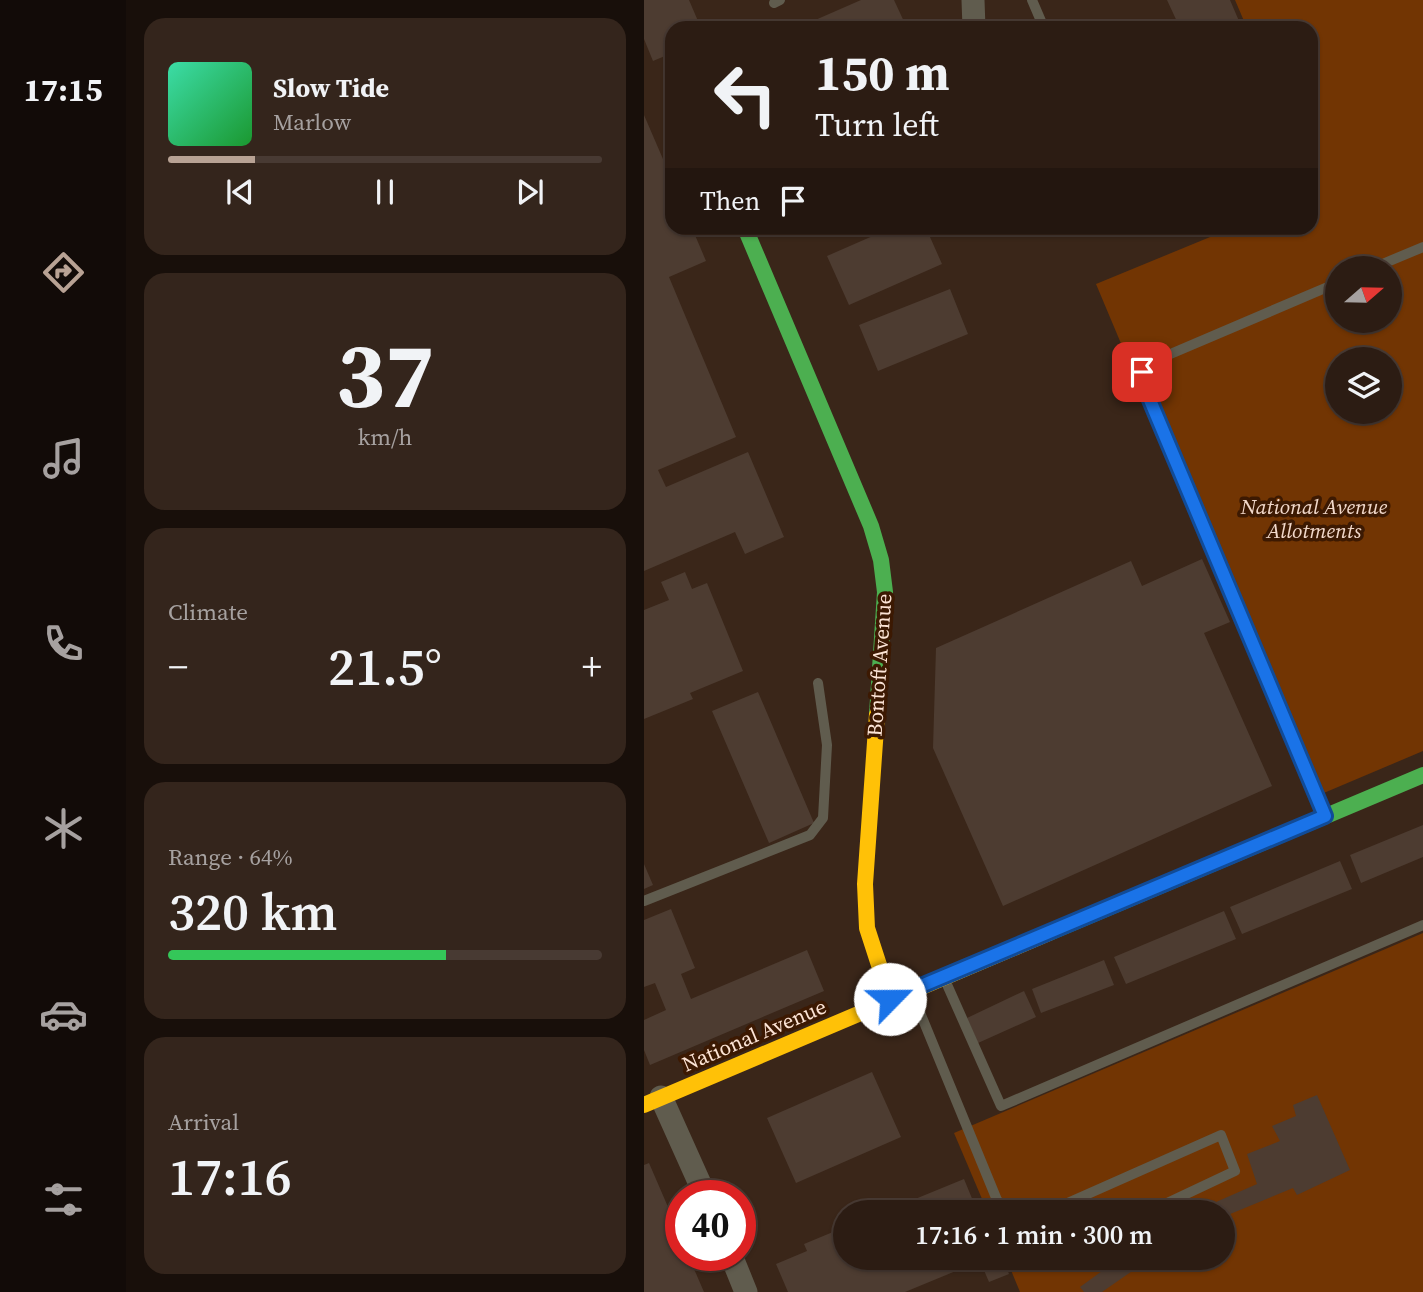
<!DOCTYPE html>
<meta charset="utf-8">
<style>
body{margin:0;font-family:"Source Serif 4",serif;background:#34251c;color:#f1f3f6;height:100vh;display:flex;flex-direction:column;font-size:26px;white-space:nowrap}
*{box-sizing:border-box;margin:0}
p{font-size:23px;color:#a6a1a0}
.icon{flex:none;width:38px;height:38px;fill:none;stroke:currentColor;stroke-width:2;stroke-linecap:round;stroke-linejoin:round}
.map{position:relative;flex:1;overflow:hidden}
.details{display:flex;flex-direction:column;gap:18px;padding:18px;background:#180f0a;width:518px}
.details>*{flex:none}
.guide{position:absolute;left:21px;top:21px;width:653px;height:214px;border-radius:21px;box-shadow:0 2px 5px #0004,0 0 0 2px #483a33;background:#2c1c13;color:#f1f3f6;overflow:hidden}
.needle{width:46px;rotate:70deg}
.controls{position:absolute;left:681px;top:256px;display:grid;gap:14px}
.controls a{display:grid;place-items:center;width:77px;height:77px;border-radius:50%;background:#2c1c13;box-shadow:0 2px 5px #0004,0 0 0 2px #483a33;font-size:35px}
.speed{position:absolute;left:21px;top:1180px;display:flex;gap:14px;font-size:35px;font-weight:700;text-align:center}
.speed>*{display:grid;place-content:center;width:91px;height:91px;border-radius:50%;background:#2c1c13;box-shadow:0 2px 5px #0004,0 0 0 2px #483a33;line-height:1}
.speed .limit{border:10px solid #d22;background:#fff;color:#111}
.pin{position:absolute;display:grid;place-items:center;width:60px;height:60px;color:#fff;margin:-30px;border-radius:14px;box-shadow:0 4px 10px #0006}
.me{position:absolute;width:77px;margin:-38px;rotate:67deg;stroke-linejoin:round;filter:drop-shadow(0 0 5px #0008)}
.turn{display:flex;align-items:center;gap:24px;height:147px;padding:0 35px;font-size:32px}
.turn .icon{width:91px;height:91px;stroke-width:2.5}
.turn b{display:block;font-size:49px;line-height:60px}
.then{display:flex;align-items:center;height:66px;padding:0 35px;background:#0003;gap:14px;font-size:26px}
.big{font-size:52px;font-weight:600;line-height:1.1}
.details .widget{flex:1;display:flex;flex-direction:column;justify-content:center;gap:10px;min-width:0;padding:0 24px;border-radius:21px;background:#34251c}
.details .dial{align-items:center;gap:0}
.dial b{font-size:91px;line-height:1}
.song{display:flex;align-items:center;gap:21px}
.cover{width:84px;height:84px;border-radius:10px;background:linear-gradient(135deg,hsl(160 70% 55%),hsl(130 70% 35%))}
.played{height:7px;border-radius:4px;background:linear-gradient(90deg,#b8a294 20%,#483a33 20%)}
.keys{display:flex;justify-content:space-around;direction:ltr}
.heat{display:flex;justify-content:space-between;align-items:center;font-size:38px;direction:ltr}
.charge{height:10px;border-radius:5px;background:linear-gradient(90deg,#34c759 64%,#483a33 0)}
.trip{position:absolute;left:189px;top:1200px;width:402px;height:70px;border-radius:35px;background:#2c1c13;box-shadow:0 2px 5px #0004,0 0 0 2px #483a33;font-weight:600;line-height:70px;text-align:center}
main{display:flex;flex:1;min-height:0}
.menu{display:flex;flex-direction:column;width:126px;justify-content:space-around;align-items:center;background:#120b08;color:#a6a1a0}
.menu .icon{width:49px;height:49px}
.menu .selected{color:#b8a294}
.menu b{font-size:32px;color:#f1f3f6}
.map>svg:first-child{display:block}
.green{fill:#723503;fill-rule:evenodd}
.building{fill:#4d3c31}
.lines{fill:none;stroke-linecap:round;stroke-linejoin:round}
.lane{stroke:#605c4e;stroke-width:10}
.street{stroke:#605c4e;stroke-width:23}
.fast{stroke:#4caf50;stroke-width:16}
.slow{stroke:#ffc107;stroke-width:16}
.route-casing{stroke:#114b97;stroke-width:18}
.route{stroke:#1a73e8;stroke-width:12}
.labels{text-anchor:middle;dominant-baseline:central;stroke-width:7;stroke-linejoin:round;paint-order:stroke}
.park-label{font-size:21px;font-style:italic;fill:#f2d9cb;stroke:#3c1902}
.street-label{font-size:21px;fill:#fce4d6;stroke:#3c1902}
</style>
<main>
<nav class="menu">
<b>17:15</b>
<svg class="icon selected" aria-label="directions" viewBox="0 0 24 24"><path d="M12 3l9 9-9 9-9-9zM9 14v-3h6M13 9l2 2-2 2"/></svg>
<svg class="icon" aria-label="music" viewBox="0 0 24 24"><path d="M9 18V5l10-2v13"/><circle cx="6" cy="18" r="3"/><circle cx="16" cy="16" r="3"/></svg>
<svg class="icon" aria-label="phone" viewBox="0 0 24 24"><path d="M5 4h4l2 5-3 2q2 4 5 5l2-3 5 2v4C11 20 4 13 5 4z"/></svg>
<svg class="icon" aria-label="climate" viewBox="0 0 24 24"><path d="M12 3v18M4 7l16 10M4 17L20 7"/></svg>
<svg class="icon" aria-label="car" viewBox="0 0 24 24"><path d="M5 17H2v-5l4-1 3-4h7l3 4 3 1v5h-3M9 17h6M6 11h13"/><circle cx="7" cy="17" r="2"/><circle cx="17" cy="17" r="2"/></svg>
<svg class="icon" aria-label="filters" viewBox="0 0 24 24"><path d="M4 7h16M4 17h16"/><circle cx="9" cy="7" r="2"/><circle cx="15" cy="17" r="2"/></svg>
</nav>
<section class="details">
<div class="widget">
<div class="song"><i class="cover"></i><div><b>Slow Tide</b><p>Marlow</p></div></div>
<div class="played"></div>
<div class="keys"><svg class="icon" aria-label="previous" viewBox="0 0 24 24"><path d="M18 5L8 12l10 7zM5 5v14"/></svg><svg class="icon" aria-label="pause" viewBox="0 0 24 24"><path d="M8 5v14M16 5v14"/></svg><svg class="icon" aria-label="next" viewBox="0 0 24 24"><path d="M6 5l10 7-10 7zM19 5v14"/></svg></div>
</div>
<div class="widget dial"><b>37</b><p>km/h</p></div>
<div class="widget"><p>Climate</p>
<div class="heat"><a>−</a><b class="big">21.5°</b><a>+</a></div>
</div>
<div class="widget"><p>Range · 64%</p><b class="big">320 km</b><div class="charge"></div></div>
<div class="widget"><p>Arrival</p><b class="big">17:16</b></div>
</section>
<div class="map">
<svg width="779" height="1292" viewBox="0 0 779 1292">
<rect width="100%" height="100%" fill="#3a2619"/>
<path class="green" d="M 591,0 L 779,0 L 779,751 L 668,798 L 452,284 L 588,228 L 667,228 L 667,195 L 673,192 L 667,176 L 667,28 L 603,28 ZM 693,268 L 746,268 L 746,320 L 693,320 ZM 693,359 L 746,359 L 746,411 L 693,411 Z
M 779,933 L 779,1292 L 376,1292 L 362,1258 L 579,1258 L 579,1213 L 344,1213 L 310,1133 Z"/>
<path class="building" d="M 0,0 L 45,0 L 57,28 L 28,28 L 28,53 L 9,61 L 0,39 Z
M 217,0 L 250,0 L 263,28 L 153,28 Z
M 523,0 L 586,0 L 598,28 L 536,28 Z
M 0,115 L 28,180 L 28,228 L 48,228 L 62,261 L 25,277 L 92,437 L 14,470 L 22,487 L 104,452 L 140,537 L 101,554 L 91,532 L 0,571 Z
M 247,228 L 282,228 L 298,264 L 205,305 L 183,256 Z
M 306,289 L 324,334 L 234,371 L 215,325 Z
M 558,559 L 586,622 L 560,633 L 628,786 L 359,906 L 289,748 L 292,648 L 487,561 L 498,586 Z
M 41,572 L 48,589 L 63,583 L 99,671 L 46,693 L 49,699 L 0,719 L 0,610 L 25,600 L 17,582 Z
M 114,692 L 170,823 L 125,843 L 68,711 Z
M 779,825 L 779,857 L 717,883 L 706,855 Z
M 696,861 L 708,889 L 598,934 L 586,907 Z
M 0,864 L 9,885 L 0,889 Z
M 27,909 L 51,968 L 37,974 L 47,999 L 163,950 L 180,991 L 6,1065 L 0,1050 L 0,1020 L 22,1010 L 11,983 L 0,987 L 0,920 Z
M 580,911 L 592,939 L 482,984 L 470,957 Z
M 460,960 L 470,985 L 397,1013 L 388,989 Z
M 380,991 L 392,1017 L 334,1043 L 323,1018 Z
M 228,1072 L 257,1137 L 152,1183 L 123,1118 Z
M 673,1095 L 706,1170 L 653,1195 L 649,1188 L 579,1217 L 579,1213 L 547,1213 L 613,1184 L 603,1154 L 636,1141 L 628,1126 L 652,1116 L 649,1105 Z
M 5,1163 L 37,1237 L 37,1255 L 44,1255 L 60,1292 L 0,1292 L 0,1165 Z
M 320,1179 L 334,1213 L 237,1213 Z
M 201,1227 L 201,1258 L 359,1258 L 365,1274 L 345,1282 L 336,1261 L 261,1292 L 144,1292 L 132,1264 L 163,1251 L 160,1244 Z
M 476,1258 L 507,1258 L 458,1292 L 440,1292 L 436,1287 Z"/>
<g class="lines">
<path class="lane" d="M 388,0 L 400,28
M 130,3 L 136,0
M 331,26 L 358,28
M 70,27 L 71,28
M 729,268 L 779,247
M 680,813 L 497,381 L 498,372 L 510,361 L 693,283
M 0,901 L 166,835 L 179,818 L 183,745 L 174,683
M 301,980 L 357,1106 L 779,925
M 268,993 L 353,1200 L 366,1213
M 401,1213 L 577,1135 L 591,1171 L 502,1213"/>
<path class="street" d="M 329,0 L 330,28
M 17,1097 L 61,1195
M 87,1255 L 102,1292"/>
<path class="fast" d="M 101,228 L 227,526 L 237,560 L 241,592 L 233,714
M 405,933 L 779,775"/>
<path class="slow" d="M 233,714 L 221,884 L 223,928 L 246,999
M 0,1105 L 405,933"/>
</g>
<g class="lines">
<defs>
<path id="route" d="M 246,999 L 681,816 L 498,381 L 498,372"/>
</defs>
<use href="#route" class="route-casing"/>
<use href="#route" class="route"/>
</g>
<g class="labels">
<g class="park-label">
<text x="670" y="506">National Avenue<tspan x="670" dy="24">Allotments</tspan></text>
</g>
<g class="street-label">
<text transform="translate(235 665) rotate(-86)">Bontoft Avenue</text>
<text transform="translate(110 1035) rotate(-23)">National Avenue</text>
</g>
</g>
</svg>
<div class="controls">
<a><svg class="needle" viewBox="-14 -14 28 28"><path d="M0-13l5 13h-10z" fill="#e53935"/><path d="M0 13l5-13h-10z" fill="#a6a1a0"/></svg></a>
<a><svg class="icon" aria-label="layers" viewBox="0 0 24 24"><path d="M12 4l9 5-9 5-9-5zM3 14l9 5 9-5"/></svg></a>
</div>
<div class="speed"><div class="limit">40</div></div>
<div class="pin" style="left:498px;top:372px;background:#d93025"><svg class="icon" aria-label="arrive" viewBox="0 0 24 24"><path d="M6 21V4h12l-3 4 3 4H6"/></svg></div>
<svg class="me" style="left:246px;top:999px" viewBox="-20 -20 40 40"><circle r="19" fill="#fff"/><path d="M0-13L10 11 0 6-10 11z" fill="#1a73e8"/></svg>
<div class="trip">17:16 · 1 min · 300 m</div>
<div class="guide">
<div class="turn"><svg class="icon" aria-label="left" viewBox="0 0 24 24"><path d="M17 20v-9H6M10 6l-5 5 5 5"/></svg><div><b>150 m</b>Turn left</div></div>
<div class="then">Then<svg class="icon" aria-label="arrive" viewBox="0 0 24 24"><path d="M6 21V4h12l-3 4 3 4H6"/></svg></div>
</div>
</div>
</main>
